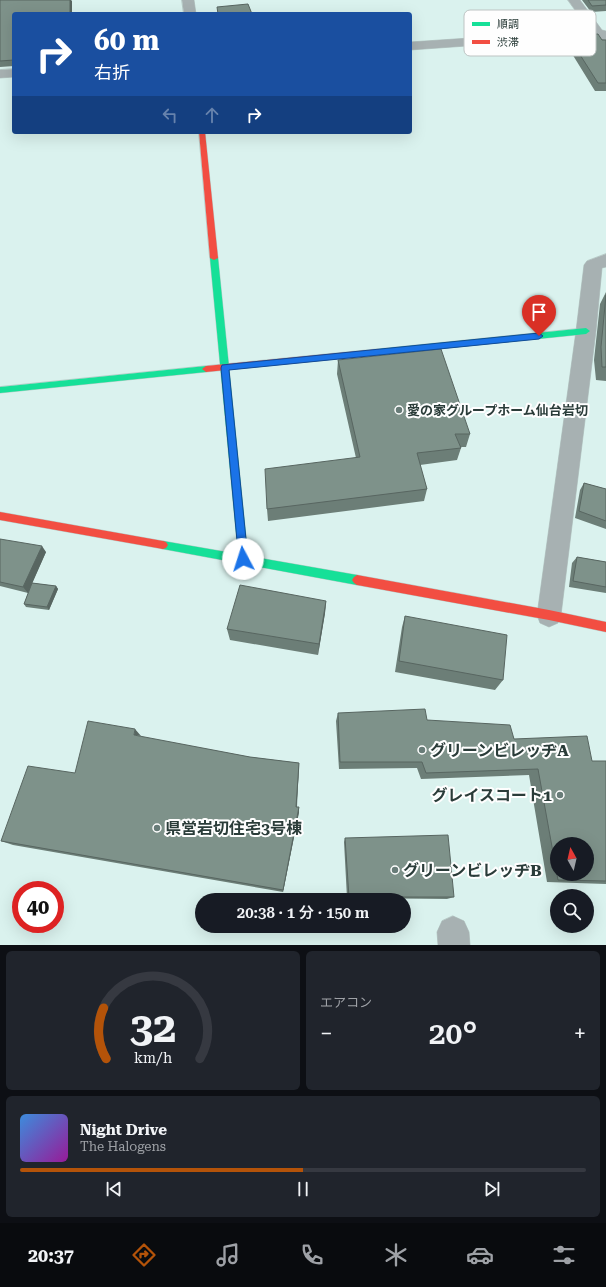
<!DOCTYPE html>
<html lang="ja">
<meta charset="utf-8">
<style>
body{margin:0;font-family:"Roboto Serif","Noto Sans JP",serif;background:#20242c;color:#f1f3f6;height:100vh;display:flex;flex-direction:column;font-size:15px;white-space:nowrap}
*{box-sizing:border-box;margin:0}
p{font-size:13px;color:#9ea1a6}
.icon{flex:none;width:22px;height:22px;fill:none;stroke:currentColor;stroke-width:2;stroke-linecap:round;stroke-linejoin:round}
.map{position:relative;height:945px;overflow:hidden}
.details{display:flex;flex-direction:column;gap:6px;padding:6px;background:#0d0f14;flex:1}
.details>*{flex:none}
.top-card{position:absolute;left:12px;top:12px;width:400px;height:122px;border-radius:4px;box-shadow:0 4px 16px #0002;background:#1a4fa0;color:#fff;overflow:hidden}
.needle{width:26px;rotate:352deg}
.controls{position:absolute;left:550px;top:837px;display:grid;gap:8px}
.controls a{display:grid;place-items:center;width:44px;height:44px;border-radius:50%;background:#171b24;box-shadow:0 4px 16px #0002;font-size:20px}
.speed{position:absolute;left:12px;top:881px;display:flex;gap:8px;font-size:20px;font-weight:700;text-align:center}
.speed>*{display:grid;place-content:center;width:52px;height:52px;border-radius:50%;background:#171b24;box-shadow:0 4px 16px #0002;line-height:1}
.speed .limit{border:6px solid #d22;background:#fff;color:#111}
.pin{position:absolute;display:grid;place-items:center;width:34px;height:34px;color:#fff;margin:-41px -17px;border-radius:50% 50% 50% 0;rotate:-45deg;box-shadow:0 0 4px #0007}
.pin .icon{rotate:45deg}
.me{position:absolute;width:44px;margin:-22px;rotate:355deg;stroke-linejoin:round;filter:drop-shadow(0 0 3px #0008)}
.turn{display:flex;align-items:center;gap:14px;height:84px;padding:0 16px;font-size:18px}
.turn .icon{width:52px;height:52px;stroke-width:2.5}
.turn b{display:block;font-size:28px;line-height:34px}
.lanes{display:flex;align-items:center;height:38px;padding:0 16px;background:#0003;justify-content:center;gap:20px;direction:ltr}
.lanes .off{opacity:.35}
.big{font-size:30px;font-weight:600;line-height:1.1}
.details .card{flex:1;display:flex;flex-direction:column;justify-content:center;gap:6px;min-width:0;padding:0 14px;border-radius:6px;background:#20242c}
.details .dial{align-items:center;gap:0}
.dial svg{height:104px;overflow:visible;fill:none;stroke:#363941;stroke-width:7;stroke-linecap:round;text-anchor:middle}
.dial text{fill:#f1f3f6;stroke:none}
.song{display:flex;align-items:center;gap:12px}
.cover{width:48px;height:48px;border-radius:6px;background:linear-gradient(135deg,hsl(210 70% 55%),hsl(300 70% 35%))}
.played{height:4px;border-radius:2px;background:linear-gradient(90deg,#b45309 50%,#363941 50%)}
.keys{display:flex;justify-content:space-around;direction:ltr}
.heat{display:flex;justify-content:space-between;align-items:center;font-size:22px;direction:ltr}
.details .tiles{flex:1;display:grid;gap:6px;grid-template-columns:1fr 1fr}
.card:last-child{grid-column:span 2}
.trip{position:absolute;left:195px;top:893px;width:216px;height:40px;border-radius:20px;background:#171b24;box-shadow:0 4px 16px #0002;font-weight:600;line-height:40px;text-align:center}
.menu{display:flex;height:64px;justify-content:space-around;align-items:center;background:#090b0e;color:#9ea1a6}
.menu .icon{width:28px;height:28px}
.menu .current{color:#b45309}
.menu b{font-size:18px;color:#f1f3f6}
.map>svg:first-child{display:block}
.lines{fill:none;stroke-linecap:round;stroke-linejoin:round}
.street-casing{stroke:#b8ccc8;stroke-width:1}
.fast-casing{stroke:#b8ccc8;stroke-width:1}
.jam-casing{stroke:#b8ccc8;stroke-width:1}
.street{fill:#a7b1b2;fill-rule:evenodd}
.fast{fill:#16e098;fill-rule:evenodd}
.jam{fill:#f24e42;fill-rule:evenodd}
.wall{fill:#6c7e77}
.shaded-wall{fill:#586661}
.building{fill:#7e928a;stroke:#586661;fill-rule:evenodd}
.route{fill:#1a73e8;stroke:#114b97}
.poi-dot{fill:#687c78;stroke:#fefefe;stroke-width:1.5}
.labels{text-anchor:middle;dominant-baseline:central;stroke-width:4;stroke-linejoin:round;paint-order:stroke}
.poi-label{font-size:13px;font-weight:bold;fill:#2a3c39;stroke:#fefefe;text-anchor:start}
.near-poi-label{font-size:16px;font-weight:bold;fill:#2a3c39;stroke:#fefefe;text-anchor:start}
.key{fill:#fefefe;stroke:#bec4c3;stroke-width:1}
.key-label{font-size:11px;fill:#2a3c39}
</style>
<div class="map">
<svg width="606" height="945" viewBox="0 0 606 945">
<rect width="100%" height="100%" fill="#daf2ee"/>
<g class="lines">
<defs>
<path id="street" d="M 182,0 L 194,0 L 196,14 L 184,14 Z
M 568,0 L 580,0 L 602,30 L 606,31 L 606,47 L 600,46 L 594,37 L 410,50 L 410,42 L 589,30 Z
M 14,69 L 14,77 L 0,78 L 0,70 Z
M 606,254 L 606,267 L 602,268 L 596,331 L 561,615 L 558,623 L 549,627 L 540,623 L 537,615 L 576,331 L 584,265 L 587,261 Z
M 453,916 L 464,921 L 469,932 L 470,945 L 438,945 L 437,932 L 442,921 Z"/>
<path id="fast" d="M 211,256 L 217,256 L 218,258 L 248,556 L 357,575 L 360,577 L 362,580 L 360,583 L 357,585 L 163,549 L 160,548 L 158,545 L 160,542 L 163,541 L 238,554 L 210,258 Z
M 586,328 L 590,331 L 586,334 L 379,355 L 375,352 L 379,349 Z
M 206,366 L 210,369 L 206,372 L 0,393 L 0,387 Z"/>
<path id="jam" d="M 199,132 L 205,132 L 218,258 L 214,260 L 210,258 Z
M 379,349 L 383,352 L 379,355 L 206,372 L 202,369 L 206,366 Z
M 0,512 L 163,541 L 166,542 L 168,545 L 166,548 L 163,549 L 0,520 Z
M 357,575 L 549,610 L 606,622 L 606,632 L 549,620 L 357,585 L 354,583 L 352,580 L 354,577 Z"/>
</defs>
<use href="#street" class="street-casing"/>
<use href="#fast" class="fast-casing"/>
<use href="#jam" class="jam-casing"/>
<use href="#street" class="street"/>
<use href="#fast" class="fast"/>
<use href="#jam" class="jam"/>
</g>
<path class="wall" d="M 0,0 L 72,1 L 72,14 L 14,14 L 14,66 L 0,67 Z
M 582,0 L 606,0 L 606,11 L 591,12 Z
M 568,36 L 606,40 L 606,91 L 595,91 L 566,44 Z
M 606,292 L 606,381 L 596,380 L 594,360 L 600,304 Z
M 338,360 L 470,434 L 466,447 L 461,447 L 461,448 L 457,460 L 420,465 L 427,489 L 424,501 L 268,521 L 267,509 L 356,458 L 337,374 Z
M 584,483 L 606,489 L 606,529 L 575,518 L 580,490 Z
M 0,539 L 46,552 L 32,583 L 56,586 L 58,589 L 49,610 L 26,607 L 24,604 L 30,588 L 28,593 L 0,586 Z
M 577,557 L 606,562 L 606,593 L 569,587 L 572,563 Z
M 326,601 L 325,613 L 318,655 L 230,640 L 227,629 Z
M 405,616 L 503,680 L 495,690 L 395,672 L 402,627 Z
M 338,713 L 427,720 L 514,739 L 592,761 L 606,761 L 606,884 L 547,882 L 529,775 L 421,779 L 417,768 L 339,769 L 336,721 Z
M 141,737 L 250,757 L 299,763 L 297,807 L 299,807 L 299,812 L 283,892 L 13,845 L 1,841 Z
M 345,838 L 454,897 L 447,899 L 347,898 L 344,842 Z"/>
<path class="shaded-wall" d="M 70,0 L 71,0 L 72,1 L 72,14 L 70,14 Z
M 42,546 L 46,552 L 28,593 L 23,587 Z
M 56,586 L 58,589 L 49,610 L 47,607 Z
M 326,601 L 325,613 L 318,655 L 319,644 Z
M 135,729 L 141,736 L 134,735 Z
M 299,763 L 299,769 L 296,812 L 296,807 Z
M 299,807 L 299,812 L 283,892 L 283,890 Z"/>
<path class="building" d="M 0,0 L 70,0 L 70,14 L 14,14 L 14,60 L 0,61 Z
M 588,0 L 606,0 L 606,5 L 592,6 Z
M 248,4 L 252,14 L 218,14 L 217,7 Z
M 598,34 L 602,40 L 606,40 L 606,83 L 598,83 L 568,36 Z
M 606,295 L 606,367 L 602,367 L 601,347 Z
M 441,349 L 470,434 L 455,434 L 461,448 L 417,453 L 427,489 L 267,509 L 265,469 L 360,457 L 338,360 Z
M 584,483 L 606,489 L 606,521 L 579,511 Z
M 0,539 L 42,546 L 23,587 L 0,582 Z
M 577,557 L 606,562 L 606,587 L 573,581 Z
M 32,583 L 56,586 L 47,607 L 24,604 Z
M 240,585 L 326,601 L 319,644 L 227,629 Z
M 405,616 L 507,635 L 503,680 L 399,661 Z
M 425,709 L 427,720 L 510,725 L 514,739 L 587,736 L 592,761 L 606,761 L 606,881 L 558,880 L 538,769 L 426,773 L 422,762 L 340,762 L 338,713 ZM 557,844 L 587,844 L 587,874 L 557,874 Z
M 88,721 L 135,729 L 134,735 L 250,757 L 299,763 L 296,807 L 299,807 L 283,890 L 1,841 L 28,766 L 75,773 Z
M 448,835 L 454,897 L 349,897 L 345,838 Z"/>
<path class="route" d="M 539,333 L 543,336 L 539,339 L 229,370 L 248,559 L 246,562 L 243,564 L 239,562 L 221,368 L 222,365 Z"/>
<g class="poi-dot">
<circle cx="399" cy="410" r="4"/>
<circle cx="422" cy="750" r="4"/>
<circle cx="560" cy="795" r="4"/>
<circle cx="157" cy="828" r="4"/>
<circle cx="395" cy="870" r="4"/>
</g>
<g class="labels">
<g class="poi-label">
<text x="407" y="410">愛の家グループホーム仙台岩切</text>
</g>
<g class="near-poi-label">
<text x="430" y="750">グリーンビレッヂA</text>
<text x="552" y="795" text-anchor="end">グレイスコート1</text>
<text x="165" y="828">県営岩切住宅3号棟</text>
<text x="403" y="870">グリーンビレッヂB</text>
</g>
</g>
<rect x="464" y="10" width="132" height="46" rx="6" class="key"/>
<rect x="472" y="22" width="18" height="4" fill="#16e098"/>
<rect x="472" y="40" width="18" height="4" fill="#f24e42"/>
<g class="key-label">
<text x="497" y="28">順調</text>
<text x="497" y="46">渋滞</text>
</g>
</svg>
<div class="controls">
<a><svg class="needle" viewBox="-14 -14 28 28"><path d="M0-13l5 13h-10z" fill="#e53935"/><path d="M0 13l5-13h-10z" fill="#9ea1a6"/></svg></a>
<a><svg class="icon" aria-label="search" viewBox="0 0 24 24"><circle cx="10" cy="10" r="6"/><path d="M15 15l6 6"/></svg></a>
</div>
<div class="speed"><div class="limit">40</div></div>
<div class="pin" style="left:539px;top:336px;background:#d93025"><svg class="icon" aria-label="arrive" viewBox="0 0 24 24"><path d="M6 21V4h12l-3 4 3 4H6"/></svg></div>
<svg class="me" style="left:243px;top:559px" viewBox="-20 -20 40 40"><circle r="19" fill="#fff"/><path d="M0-13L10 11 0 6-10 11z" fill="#1a73e8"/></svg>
<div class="trip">20:38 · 1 分 · 150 m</div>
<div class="top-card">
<div class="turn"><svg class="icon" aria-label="right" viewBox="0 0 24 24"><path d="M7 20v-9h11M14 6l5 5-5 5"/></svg><div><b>60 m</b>右折</div></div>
<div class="lanes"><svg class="icon off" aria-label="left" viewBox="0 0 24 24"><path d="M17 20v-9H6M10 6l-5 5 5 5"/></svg><svg class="icon off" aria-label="ahead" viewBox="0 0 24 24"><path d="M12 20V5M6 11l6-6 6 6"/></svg><svg class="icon" aria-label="right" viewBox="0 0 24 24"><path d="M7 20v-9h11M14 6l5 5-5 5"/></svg></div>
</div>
</div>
<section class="details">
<div class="tiles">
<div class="card dial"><svg viewBox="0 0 100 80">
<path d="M14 69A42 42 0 1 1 86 69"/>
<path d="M14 69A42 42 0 0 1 12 30" stroke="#b45309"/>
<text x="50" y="56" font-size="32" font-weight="700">32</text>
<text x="50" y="72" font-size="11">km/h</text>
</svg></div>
<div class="card"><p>エアコン</p>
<div class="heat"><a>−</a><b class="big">20°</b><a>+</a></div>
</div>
<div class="card">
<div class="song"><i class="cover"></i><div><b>Night Drive</b><p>The Halogens</p></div></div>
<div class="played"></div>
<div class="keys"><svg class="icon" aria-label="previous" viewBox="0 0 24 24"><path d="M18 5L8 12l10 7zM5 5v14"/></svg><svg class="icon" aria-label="pause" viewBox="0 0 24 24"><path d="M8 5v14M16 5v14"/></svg><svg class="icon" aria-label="next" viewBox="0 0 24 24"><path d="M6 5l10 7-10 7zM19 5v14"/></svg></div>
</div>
</div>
</section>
<nav class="menu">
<b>20:37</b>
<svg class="icon current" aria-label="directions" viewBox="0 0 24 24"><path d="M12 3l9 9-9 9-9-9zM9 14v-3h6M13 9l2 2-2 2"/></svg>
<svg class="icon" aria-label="music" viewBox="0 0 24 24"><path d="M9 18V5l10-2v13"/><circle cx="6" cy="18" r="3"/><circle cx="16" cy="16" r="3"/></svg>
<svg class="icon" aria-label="phone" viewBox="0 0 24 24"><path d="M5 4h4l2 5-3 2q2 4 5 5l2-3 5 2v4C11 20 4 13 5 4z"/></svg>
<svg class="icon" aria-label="climate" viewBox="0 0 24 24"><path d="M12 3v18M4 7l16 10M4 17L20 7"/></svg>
<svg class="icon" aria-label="car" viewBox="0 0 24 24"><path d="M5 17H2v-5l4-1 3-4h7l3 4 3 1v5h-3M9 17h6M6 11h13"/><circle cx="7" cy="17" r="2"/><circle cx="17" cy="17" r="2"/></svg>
<svg class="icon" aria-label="filters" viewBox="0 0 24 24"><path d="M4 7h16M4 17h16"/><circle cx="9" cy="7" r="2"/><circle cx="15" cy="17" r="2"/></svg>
</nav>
